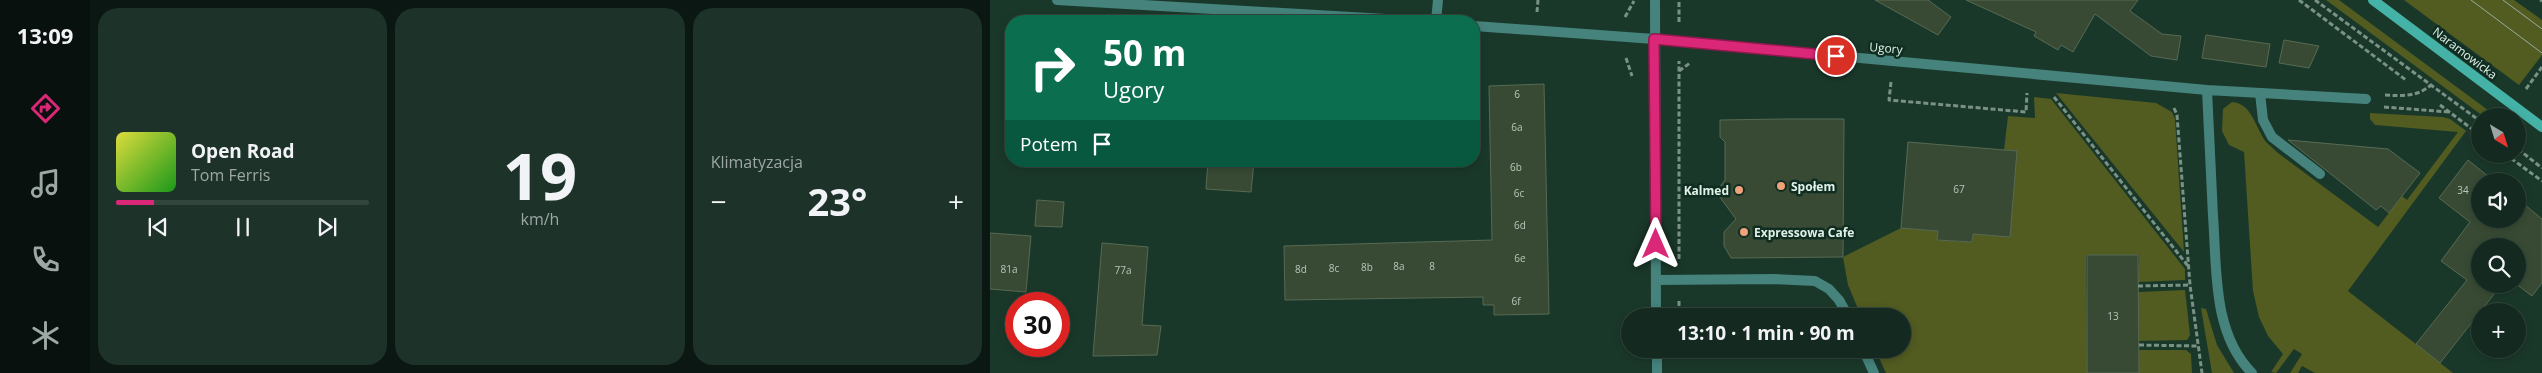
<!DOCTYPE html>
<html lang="pl">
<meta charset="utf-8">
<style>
body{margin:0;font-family:"Open Sans",sans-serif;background:#1d3229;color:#f1f3f6;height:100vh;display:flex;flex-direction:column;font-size:19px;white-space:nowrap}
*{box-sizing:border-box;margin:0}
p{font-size:16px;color:#9da7a5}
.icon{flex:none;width:28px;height:28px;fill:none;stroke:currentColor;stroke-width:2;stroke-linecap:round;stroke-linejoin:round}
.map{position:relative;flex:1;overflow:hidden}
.panel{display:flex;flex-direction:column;gap:8px;padding:8px;background:#0b1712;width:900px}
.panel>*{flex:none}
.hud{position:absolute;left:15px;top:15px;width:475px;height:152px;border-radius:20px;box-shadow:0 2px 8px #0003,0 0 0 1px #33463e;background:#0b6e4f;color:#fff;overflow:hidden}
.needle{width:32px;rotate:142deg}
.controls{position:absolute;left:1481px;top:108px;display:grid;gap:10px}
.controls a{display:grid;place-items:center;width:55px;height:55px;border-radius:50%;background:#142a20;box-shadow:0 2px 8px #0003,0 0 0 1px #33463e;font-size:25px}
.speed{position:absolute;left:15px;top:292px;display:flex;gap:10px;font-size:25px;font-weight:700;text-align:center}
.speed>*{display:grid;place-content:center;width:65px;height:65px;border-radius:50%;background:#142a20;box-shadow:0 2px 8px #0003,0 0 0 1px #33463e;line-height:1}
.speed .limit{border:8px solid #d22;background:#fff;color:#111}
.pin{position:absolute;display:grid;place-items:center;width:42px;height:42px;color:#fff;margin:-21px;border:2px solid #fff;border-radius:50%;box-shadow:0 1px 5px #0007}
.me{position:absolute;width:55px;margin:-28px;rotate:0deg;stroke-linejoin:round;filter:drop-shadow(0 0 4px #0008)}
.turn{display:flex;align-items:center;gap:18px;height:105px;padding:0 15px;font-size:22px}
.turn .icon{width:65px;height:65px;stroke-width:2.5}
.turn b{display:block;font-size:35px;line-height:42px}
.then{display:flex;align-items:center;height:48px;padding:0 15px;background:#0003;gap:10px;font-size:19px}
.big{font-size:38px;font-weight:700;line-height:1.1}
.panel .tile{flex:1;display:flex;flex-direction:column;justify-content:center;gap:8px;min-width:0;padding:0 18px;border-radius:20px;background:#1d3229}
.panel .dial{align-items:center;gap:0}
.dial b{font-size:65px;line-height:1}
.song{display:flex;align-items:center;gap:15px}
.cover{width:60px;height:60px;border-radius:8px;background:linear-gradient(135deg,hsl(60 70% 55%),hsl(120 70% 35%))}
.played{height:5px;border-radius:2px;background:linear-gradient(90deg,#db2777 15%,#33463e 15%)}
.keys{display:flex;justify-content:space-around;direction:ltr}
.heat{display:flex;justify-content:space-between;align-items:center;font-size:28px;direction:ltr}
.panel .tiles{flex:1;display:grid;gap:8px;grid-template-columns:repeat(3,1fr)}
.trip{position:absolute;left:631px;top:308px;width:290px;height:50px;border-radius:25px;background:#142a20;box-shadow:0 2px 8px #0003,0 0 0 1px #33463e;font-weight:700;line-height:50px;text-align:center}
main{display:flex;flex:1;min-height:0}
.tab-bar{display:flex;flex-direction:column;width:90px;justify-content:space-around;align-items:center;background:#08110d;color:#9da7a5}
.tab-bar .icon{width:35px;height:35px}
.tab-bar .selected{color:#db2777}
.tab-bar b{font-size:22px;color:#f1f3f6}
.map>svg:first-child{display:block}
.green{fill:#525b20}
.building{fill:#384a34;stroke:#576a53}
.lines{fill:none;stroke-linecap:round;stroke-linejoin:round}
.path{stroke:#7a9286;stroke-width:3;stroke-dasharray:5 2.5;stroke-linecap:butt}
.lane{stroke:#45837c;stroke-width:10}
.street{stroke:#45837c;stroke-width:10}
.secondary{stroke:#45b2a7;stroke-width:10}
.tram{stroke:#98aea3;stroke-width:1}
.route-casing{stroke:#8e194d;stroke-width:12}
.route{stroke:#db2777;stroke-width:9}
.poi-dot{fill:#f0a279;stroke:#102d21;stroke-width:2}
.labels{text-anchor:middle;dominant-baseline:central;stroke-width:5;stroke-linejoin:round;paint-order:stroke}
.number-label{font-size:10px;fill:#b6c7bb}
.street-label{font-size:12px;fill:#e0f1e8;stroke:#102d21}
.poi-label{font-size:12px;font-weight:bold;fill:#e0f1e8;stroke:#102d21;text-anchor:start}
</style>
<main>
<nav class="tab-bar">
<b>13:09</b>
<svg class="icon selected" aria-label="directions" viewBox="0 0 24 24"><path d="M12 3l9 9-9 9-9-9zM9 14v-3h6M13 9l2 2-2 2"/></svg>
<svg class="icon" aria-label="music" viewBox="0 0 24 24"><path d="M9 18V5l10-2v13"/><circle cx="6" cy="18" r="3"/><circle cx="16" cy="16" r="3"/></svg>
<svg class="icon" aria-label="phone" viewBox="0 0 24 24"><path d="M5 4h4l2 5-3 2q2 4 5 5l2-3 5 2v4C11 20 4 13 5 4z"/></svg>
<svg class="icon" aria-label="climate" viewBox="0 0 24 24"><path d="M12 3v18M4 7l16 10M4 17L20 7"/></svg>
</nav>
<section class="panel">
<div class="tiles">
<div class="tile">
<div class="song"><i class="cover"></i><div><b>Open Road</b><p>Tom Ferris</p></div></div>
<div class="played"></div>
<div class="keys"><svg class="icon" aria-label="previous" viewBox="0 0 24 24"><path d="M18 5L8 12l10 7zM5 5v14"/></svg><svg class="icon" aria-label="pause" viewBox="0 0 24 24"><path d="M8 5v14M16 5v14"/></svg><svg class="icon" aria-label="next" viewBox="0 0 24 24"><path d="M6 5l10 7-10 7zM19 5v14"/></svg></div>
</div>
<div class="tile dial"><b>19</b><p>km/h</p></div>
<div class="tile"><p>Klimatyzacja</p>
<div class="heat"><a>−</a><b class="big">23°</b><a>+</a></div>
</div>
</div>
</section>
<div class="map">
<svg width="1552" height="373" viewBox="0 0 1552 373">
<rect width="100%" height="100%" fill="#1a382a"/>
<path class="green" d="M 1336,0 L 1349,0 L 1506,116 L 1493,116 Z
M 1414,0 L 1524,0 L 1552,20 L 1552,55 L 1529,85 Z
M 1066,93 L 1166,103 L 1182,112 L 1185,119 L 1194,252 Z
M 1044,97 L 1061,99 L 1195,269 L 1195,280 L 1148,282 L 1149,255 L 1096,255 L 1097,373 L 896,373 L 885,349 L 912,349 L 912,316 L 871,316 L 858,285 L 853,257 L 911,228 L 948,231 L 947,240 L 982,242 L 983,234 L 1024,182 L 1027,151 L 1014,150 L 1018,116 L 1045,118 Z
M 1242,102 C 1262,103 1266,129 1276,142 C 1280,146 1284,149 1288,153 L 1388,227 L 1412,196 L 1417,200 L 1468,132 L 1385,125 L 1380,119 L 1380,113 L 1453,117 L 1460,119 L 1490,141 L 1476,131 L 1358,291 L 1463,373 L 1325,373 L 1312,366 L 1308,373 L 1300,373 L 1312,354 L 1304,349 L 1286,373 L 1281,372 L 1293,354 L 1278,336 L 1269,317 L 1263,291 L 1254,152 L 1239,145 L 1232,131 L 1233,109 Z
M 1195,290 L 1200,335 L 1197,340 L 1149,341 L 1149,292 Z
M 1211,308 L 1216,309 L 1227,345 L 1244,373 L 1222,373 Z
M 1149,350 L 1196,350 L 1201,354 L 1202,373 L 1149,373 Z"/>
<path class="building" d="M 885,0 L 938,0 L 961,17 L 948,35 Z
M 976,0 L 1148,0 L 1140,11 L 1172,34 L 1191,36 L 1187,60 L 1161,56 L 1105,14 L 1083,52 L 1071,45 L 1068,50 L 1044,36 L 1046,32 Z
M 1216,35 L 1280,44 L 1276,67 L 1212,58 Z
M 1294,40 L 1329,46 L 1319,68 L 1289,63 Z
M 554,84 L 559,314 L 504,315 L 504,305 L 493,305 L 493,297 L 295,300 L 294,246 L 502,240 L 499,86 Z
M 792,119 L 854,119 L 853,257 L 741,258 L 734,246 L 734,232 L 746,219 L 726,192 L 735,180 L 735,142 L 730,137 L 730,120 Z
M 1298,140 L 1398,149 L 1430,173 L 1399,213 L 1391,206 L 1386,210 Z
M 918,142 L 1027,151 L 1020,237 L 983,234 L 982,242 L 947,240 L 948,231 L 911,228 Z
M 1478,160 L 1504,181 L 1490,181 L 1490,219 L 1528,219 L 1528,199 L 1552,219 L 1552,283 L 1542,296 L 1526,284 L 1528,246 L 1490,246 L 1490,284 L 1512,284 L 1450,363 L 1426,344 L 1477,280 L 1451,261 L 1480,222 L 1449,198 Z
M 218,161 L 264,161 L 261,192 L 216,189 Z
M 47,200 L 74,202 L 72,227 L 45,226 Z
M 0,233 L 41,236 L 36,292 L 0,289 Z
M 112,243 L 158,247 L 152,325 L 171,326 L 167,355 L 103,356 Z
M 1097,255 L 1148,255 L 1149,373 L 1097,373 Z"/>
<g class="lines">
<path class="path" d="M 1309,0 L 1416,80
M 1325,0 L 1490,121
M 1550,0 L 1552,1
M 547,12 L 548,0
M 635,17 L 644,1
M 689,22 L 689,0
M 636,58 L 642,76
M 689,71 L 700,63
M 901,82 L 899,100 L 1036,112 L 1037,93
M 1536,89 L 1552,67
M 1395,95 C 1412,96 1427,97 1441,85
M 1064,97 L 1198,266
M 1450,105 L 1490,135
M 1394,107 L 1459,112
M 1184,108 L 1187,115 L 1200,285 L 1212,373
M 1528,149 L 1552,168
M 1515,154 L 1552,181
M 689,259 L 689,61
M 1148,286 L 1200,285
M 689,301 L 689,316
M 1149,345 L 1208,346"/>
<path class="lane" d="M 446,21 L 448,0
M 1270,93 L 1273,120 L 1282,137 L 1330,174"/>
<path class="street" d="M 67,0 L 430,21
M 665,0 L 666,316
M 484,26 L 664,39 L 1217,90 L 1376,99
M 1217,90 C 1219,132 1221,174 1223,216 C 1227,268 1222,333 1262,373
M 666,280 L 785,279 L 825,281 L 839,289 L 849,300 L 858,316
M 667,349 L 667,373
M 873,349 L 884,373"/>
<path class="secondary" d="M 1383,0 L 1552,127"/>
<path class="tram" d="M 1481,0 L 1552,53
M 1513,0 L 1552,29"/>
</g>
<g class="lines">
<defs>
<path id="route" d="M 666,244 L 664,39 L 846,56"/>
</defs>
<use href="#route" class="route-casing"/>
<use href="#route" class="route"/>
</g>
<g class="poi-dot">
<circle cx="791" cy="186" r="5"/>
<circle cx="749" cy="190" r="5"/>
<circle cx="754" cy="232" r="5"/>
</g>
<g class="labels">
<g class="number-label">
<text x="527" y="94">6</text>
<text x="527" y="127">6a</text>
<text x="526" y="167">6b</text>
<text x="969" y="189">67</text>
<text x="1473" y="190">34</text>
<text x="529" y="193">6c</text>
<text x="530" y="225">6d</text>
<text x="530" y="258">6e</text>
<text x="409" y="266">8a</text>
<text x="442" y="266">8</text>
<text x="377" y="267">8b</text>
<text x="344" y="268">8c</text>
<text x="19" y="269">81a</text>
<text x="311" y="269">8d</text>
<text x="133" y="270">77a</text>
<text x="526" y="301">6f</text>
<text x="1123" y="316">13</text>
</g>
<g class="street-label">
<text transform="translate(896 48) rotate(5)">Ugory</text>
<text transform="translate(1475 53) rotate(37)">Naramowicka</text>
</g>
<g class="poi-label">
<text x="801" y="186">Społem</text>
<text x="739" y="190" text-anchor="end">Kalmed</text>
<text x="764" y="232">Expressowa Cafe</text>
</g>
</g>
</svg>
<div class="controls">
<a><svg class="needle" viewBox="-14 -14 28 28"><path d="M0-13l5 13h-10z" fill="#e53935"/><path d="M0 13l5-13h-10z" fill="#9da7a5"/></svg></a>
<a><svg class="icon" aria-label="sound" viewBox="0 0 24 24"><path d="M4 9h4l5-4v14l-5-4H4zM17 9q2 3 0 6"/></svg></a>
<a><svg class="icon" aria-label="search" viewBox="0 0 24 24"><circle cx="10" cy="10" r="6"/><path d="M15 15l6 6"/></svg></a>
<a>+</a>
</div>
<div class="speed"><div class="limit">30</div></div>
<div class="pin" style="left:846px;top:56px;background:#d93025"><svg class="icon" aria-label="arrive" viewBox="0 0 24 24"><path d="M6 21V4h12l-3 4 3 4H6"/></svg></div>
<svg class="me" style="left:666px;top:244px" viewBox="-20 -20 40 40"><path d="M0-17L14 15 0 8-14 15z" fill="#db2777" stroke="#fff" stroke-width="4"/></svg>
<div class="trip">13:10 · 1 min · 90 m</div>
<div class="hud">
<div class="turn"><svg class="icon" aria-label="right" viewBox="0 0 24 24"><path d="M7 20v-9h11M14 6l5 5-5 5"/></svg><div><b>50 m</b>Ugory</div></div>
<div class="then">Potem<svg class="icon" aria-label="arrive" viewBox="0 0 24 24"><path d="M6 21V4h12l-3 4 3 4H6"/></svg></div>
</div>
</div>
</main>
